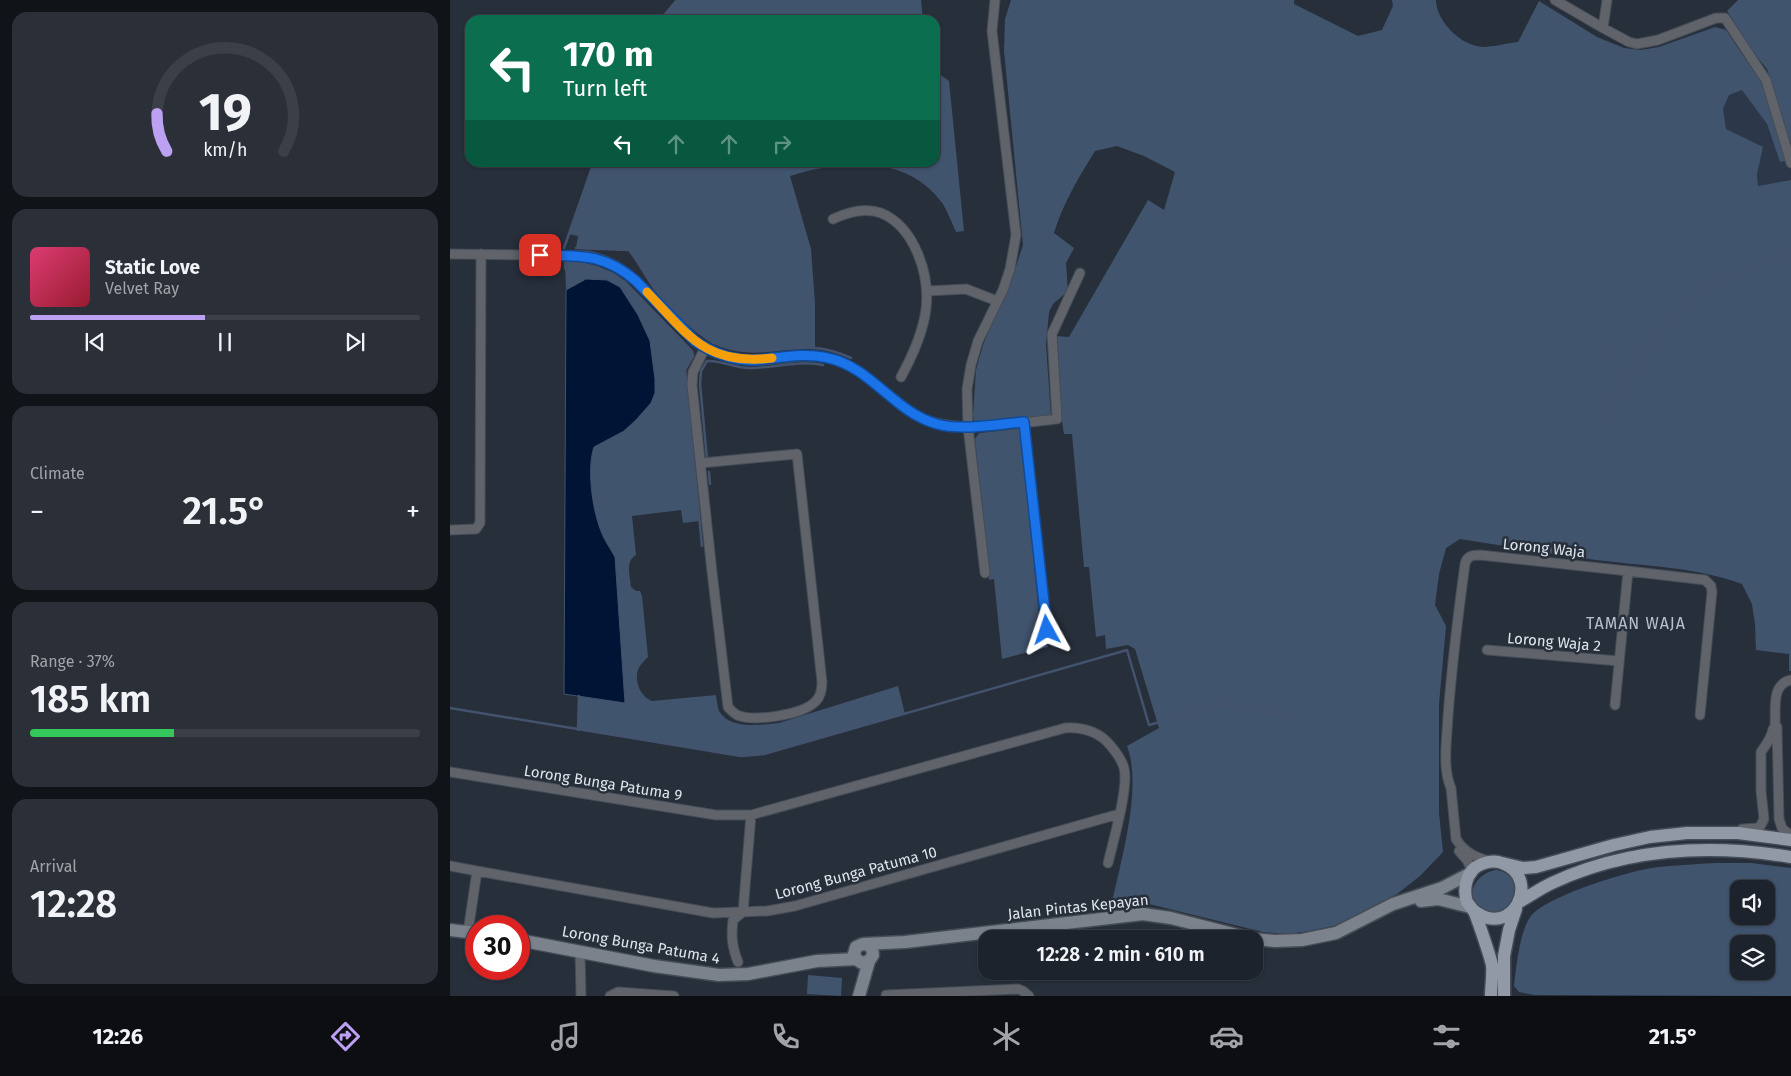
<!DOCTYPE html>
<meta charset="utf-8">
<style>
body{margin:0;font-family:"Fira Sans",sans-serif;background:#2a2f38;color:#f1f3f6;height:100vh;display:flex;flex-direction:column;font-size:19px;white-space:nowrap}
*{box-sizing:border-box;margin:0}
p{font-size:16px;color:#a0a4a9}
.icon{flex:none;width:28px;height:28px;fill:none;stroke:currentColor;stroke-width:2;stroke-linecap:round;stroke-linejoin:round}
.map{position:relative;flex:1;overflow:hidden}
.panel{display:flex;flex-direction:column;gap:12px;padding:12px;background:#101318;width:450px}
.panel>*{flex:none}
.hud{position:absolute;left:15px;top:15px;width:475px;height:152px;border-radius:15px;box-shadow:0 1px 4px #0004,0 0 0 1px #3b4048;background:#0b6e4f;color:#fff;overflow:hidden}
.tools{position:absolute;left:1280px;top:880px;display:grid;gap:10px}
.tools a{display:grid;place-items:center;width:45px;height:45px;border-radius:10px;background:#1d232c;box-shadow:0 1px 4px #0004,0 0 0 1px #3b4048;font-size:25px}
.speed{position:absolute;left:15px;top:915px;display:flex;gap:10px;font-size:25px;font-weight:700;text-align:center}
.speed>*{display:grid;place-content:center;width:65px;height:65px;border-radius:50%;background:#1d232c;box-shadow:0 1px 4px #0004,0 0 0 1px #3b4048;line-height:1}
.speed .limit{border:8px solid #d22;background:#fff;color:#111}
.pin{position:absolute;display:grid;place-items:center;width:42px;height:42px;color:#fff;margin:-21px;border-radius:10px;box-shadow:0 2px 8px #0006}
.me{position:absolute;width:55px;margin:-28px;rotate:355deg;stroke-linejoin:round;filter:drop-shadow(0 0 4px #0008)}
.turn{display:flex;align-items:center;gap:18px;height:105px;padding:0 15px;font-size:22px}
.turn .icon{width:65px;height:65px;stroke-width:2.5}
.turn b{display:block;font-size:35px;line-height:42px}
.lanes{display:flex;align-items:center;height:48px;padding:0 15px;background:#0003;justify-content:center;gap:25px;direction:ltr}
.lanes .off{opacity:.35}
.big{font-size:38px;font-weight:600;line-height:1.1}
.panel .card{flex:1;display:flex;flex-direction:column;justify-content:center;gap:8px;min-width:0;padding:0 18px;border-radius:15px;background:#2a2f38}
.panel .dial{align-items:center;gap:0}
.dial svg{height:130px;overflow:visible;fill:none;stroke:#3b4048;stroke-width:7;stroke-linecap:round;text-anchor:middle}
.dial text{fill:#f1f3f6;stroke:none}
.song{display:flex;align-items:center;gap:15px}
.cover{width:60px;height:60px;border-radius:8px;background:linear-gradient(135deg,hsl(340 70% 55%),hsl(350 70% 35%))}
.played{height:5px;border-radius:2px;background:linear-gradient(90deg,#bca0f2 45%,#3b4048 45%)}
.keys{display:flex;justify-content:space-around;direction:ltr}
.heat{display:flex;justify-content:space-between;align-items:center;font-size:28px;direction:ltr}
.charge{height:8px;border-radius:4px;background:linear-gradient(90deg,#34c759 37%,#3b4048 0)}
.trip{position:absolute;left:528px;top:930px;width:285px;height:50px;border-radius:15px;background:#1d232c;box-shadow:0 1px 4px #0004,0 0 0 1px #3b4048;font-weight:600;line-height:50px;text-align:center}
.dock{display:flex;height:80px;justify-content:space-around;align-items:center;background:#0c0e12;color:#a0a4a9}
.dock .icon{width:35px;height:35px}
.dock .selected{color:#bca0f2}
.dock b{font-size:22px;color:#f1f3f6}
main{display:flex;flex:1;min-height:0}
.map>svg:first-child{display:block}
.built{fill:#2c3849}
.green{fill:#41546e;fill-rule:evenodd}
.water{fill:#001436;stroke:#43536d}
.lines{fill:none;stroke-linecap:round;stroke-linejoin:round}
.stream{stroke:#43536d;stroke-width:2.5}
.street-casing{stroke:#444c57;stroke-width:11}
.secondary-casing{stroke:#444c57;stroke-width:15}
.primary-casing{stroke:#444c57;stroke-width:15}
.street{stroke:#60646a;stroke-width:9}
.secondary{stroke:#7b828b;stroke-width:12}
.primary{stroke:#9099a5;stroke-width:12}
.route-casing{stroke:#114b97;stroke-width:12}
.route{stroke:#1a73e8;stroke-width:9}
.slow{stroke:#f59e0b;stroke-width:9}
.labels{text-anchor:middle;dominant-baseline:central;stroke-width:5;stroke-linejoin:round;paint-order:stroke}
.street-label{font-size:15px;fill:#dfe5ec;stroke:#272f3b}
.neighbourhood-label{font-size:16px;letter-spacing:1px;fill:#b6c0cf;stroke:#272f3b}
</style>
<main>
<section class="panel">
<div class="card dial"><svg viewBox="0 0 100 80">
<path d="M14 69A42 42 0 1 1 86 69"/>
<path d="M14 69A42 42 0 0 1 8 46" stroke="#bca0f2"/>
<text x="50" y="56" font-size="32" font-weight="700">19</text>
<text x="50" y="72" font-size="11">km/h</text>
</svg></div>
<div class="card">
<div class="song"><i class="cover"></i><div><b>Static Love</b><p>Velvet Ray</p></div></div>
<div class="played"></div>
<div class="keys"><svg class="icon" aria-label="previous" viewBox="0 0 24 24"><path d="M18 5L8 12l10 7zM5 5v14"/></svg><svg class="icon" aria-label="pause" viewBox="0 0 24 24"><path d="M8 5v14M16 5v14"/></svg><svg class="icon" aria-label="next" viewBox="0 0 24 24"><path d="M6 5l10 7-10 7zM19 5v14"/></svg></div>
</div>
<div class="card"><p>Climate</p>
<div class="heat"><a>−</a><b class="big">21.5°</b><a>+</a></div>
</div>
<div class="card"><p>Range · 37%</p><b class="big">185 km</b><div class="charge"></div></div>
<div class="card"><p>Arrival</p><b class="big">12:28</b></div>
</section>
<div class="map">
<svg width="1341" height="996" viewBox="0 0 1341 996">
<rect width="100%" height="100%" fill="#272f3b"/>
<path class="built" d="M 1292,90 L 1317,124 L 1330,162 L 1341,161 L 1341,180 L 1308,186 L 1307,174 L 1312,147 L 1276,129 L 1273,109 L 1279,95 Z"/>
<path class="green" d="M 227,0 L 471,0 L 473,20 L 210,20 Z
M 561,0 L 844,0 L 844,4 L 908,36 L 932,30 L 943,6 L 942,0 L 986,0 C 986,21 1011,46 1033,47 C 1044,47 1057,43 1068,42 L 1089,1 L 1147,37 L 1174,48 L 1191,50 L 1209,47 L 1265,27 L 1276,30 L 1294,57 L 1307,74 L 1313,84 L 1336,161 L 1330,162 L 1317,124 L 1292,90 L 1279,95 L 1273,109 L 1276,129 L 1313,147 L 1307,174 L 1308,186 L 1341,180 L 1341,671 L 1339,671 L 1339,654 L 1306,650 L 1305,624 L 1302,604 L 1292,584 C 1246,567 1194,566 1146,560 C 1100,554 1055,546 1010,539 L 996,548 L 989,574 L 985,605 L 996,626 L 989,704 L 989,813 L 993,852 L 970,876 L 947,894 L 887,925 L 860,931 L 836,934 L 813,932 L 695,903 L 661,907 C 670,863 693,789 677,746 L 709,728 L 685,649 L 678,645 L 656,649 L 655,635 L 646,637 L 639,567 L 634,567 L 622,434 L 614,434 C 609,403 605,368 607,336 L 619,337 L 698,200 L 714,210 L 725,172 L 694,156 L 667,146 L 645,151 C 629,177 613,203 604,233 L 624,248 L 616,263 L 618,291 L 603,304 L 599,312 L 596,345 L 601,416 L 526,423 L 524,422 L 523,415 L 526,370 L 533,345 L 540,328 L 558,291 L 573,245 L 554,51 L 555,19 Z
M 1288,0 L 1341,0 L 1341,145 L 1317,69 L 1303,52 L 1277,11 Z
M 485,71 L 499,81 L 514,231 L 506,232 C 502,223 498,213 493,204 C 456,153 392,160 340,176 L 361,249 L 365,303 L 365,347 L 299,352 L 276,348 L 263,344 L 239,325 L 203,287 L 179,250 L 126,248 L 128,236 L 118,234 L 144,163 L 485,162 Z
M 115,262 C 138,264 156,269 175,282 L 242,351 L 243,356 L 235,370 L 249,521 L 233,523 L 231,510 L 182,516 L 186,555 C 175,561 180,576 181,587 L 186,591 L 190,591 L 192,596 L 198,657 C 194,661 189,666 188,670 C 184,682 191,697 202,701 L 266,695 C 267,700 267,706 269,711 C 280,730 311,725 329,723 L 448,686 L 455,714 L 314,754 L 291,756 L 128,730 L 129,696 L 175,703 L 165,557 C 162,551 158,546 155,540 C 143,518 136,471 144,447 L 174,431 L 201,403 L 205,393 L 200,341 L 188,315 L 170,287 L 136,279 L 116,290 Z
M 568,429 L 571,431 L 590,626 L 587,629 L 588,640 L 597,642 L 598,647 L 552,659 L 544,579 L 539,580 L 525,439 L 529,433 Z
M 1266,863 L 1301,863 L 1341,868 L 1341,996 L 1084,995 L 1069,992 L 1064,986 C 1066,969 1070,929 1081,916 C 1096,896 1184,869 1209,867 C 1228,865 1247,864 1266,863 ZM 1289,889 L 1316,889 L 1316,916 L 1289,916 ZM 1289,944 L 1316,944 L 1316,971 L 1289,971 Z
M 1047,870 C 1060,873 1064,880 1067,891 L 1058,910 L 1043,914 C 1039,912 1032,910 1029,907 C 1013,892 1030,871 1047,870 Z
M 358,975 L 392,978 L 391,996 L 357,994 Z"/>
<path class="water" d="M 136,279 L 157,280 L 170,287 L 188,315 L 200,341 L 205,379 L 205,393 L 201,403 L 186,420 L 174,431 L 144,447 C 136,470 143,518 155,540 C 158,546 162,551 165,557 L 175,703 L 114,694 L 116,290 Z"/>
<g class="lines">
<path class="stream" d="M 210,20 L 227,0
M 114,248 L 144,162
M 126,248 L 179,250 C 188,261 194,274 202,285 C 207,294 216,301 222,308 C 251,338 271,355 315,351 C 349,348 369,343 401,358
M 124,285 L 115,268 L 115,262 L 134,264 L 146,267 L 163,274 L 175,282 L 242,351 L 243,356 L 235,370 L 252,546
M 1156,358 L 1163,344
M 1151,417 L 1203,341 L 1249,294 L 1271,279 L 1290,273 L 1338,252 L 1341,248
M 257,459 L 250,384 L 251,371 L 257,361 C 271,360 285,368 299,368 C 324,368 349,360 373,365
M 259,472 L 260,484
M 0,708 L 291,756 L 314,754 L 677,650 L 699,725 L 775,704 L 834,715
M 128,730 L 129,696"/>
<defs>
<path id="street" d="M 1105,0 L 1153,28 L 1179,42 L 1187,44 L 1208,40 L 1266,18 L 1275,18 L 1316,80 L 1341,163
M 1153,28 L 1157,0
M 383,219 C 398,212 415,207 431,213 C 465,227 480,275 476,309 C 473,333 463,355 451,377
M 0,254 L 139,256 C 146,258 154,260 160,263 C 186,275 205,301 225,321 C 234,330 244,342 256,348 C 270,356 287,360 303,360 C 329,361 352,352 378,358 C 413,366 436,397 466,415 C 500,436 568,423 607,419 L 602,334 L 630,273
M 477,291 L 516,289 L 547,301
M 574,422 L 597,630
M 251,463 L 347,454 L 372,682 C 372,689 371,696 366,701 C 353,715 304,722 287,715 C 283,713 281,710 278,707 L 262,572 L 242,385 L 243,372 L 255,348
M 0,530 L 26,529 L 30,523 L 31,254
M 535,573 L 518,427 L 517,389 L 521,365 L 528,341 L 553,290 L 560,269 L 566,235 L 542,31 L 545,0
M 1037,650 L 1169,661
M 1341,680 C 1321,684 1326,709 1325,724 L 1327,727 L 1329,819 L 1332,828 L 1341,836
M 1165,705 L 1178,571
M 0,772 L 266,815 L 301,815 L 615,728 C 633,727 648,731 660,745 C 666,752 672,760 674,768 C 679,787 663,842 658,863
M 1290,831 L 1292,829 L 1308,828 L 1311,825 L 1314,819 L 1311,791 L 1311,752 C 1317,743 1321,739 1323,729
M 1009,851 L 1017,860 L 1022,871
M 1039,861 C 1025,857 1014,852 1006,839 L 1001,788 C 992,768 997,739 998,716 C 1002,665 1008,615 1015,564 C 1017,556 1022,555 1030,555 L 1178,571 L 1255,580 L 1261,586 L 1262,592 L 1250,715
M 0,866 L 27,871
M 18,932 L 27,871 L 263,913 L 317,911 L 345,906 L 669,814
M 130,951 L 131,996
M 288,962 C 282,947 281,936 283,920 L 293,912 L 301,815
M 436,995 L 568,989 L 573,991 L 579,996
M 160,996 L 168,992 L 224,996"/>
<path id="secondary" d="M 971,901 L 988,899 L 1020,907
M 0,930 L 26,933
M 804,939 L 825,941 L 852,940 L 886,933 L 943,904 L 992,888 L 1021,873
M 69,940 L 204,966 L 269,975 L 298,974 L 367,961 L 406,959
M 416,944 L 422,948 L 423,955 L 419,961 L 412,963 L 406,959 L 404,954 L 406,947 L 413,944 L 455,942 L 693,914 L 721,918 L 803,939
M 409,996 L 419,961"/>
<path id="primary" d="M 1052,863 L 1073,868 L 1086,867 L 1164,845 L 1200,837 L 1237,833 L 1288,833 L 1341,840
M 1069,902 C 1080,896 1091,888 1102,883 C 1177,848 1261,844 1341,857
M 1023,910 C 1062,942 1093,877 1052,863 C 1044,860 1034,862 1026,867 C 1016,874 1013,890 1017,902 C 1019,905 1022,908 1024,911 C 1028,920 1040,956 1042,965 C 1043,975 1041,986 1041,996
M 1054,996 L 1054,956 L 1059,930 L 1066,909"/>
</defs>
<use href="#street" class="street-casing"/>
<use href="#secondary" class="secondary-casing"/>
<use href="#primary" class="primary-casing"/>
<use href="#street" class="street"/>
<use href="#secondary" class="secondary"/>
<use href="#primary" class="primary"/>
</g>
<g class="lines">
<defs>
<path id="route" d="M 90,255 C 129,256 154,253 186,281 L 245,341 C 262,353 285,361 306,360 C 330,358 354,352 378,358 C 421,367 445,413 487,424 C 512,431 548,424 574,422 L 597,630"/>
</defs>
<use href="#route" class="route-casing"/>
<use href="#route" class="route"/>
<path class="slow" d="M 197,292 C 238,335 256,366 322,358"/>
</g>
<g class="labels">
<g class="street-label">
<text transform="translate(1094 548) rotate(6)">Lorong Waja</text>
<text transform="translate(1104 642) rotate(5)">Lorong Waja 2</text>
<text transform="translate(153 783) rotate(9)">Lorong Bunga Patuma 9</text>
<text transform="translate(406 873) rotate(-15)">Lorong Bunga Patuma 10</text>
<text transform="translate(628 907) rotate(-6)">Jalan Pintas Kepayan</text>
<text transform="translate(191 945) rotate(10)">Lorong Bunga Patuma 4</text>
</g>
<g class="neighbourhood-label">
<text x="1186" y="623">TAMAN WAJA</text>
</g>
</g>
</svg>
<div class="tools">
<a><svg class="icon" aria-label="sound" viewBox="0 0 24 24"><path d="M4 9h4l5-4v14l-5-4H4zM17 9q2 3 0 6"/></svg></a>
<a><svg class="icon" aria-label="layers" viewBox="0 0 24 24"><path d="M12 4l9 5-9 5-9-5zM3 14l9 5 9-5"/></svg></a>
</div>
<div class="speed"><div class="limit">30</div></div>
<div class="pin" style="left:90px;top:255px;background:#d93025"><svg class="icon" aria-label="arrive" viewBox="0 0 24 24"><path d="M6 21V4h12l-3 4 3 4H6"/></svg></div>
<svg class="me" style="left:597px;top:630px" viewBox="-20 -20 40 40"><path d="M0-17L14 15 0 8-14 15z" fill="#1a73e8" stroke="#fff" stroke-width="4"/></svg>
<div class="trip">12:28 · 2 min · 610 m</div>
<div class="hud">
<div class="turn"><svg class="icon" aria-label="left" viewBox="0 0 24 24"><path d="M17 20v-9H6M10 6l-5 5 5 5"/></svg><div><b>170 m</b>Turn left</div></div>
<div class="lanes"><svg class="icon" aria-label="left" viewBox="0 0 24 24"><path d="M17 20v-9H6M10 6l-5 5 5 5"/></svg><svg class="icon off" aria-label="ahead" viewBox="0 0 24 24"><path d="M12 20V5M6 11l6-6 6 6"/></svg><svg class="icon off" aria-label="ahead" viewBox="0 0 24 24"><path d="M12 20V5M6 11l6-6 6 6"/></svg><svg class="icon off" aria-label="right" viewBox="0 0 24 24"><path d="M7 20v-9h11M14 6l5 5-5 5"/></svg></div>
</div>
</div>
</main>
<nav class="dock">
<b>12:26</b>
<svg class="icon selected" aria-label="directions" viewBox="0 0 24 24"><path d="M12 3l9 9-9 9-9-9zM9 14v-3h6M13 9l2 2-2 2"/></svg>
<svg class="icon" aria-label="music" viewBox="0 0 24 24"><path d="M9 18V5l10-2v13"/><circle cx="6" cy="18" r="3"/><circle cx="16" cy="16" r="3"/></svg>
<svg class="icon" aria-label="phone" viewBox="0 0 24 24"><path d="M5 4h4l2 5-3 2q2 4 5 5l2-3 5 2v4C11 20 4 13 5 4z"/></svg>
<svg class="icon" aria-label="climate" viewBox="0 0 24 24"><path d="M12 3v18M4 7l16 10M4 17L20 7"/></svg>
<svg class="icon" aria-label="car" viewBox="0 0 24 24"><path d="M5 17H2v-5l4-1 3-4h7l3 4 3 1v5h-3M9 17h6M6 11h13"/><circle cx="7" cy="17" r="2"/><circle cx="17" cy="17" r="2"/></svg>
<svg class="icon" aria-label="filters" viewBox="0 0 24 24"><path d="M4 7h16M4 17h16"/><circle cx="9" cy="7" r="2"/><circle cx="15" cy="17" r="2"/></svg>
<b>21.5°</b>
</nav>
